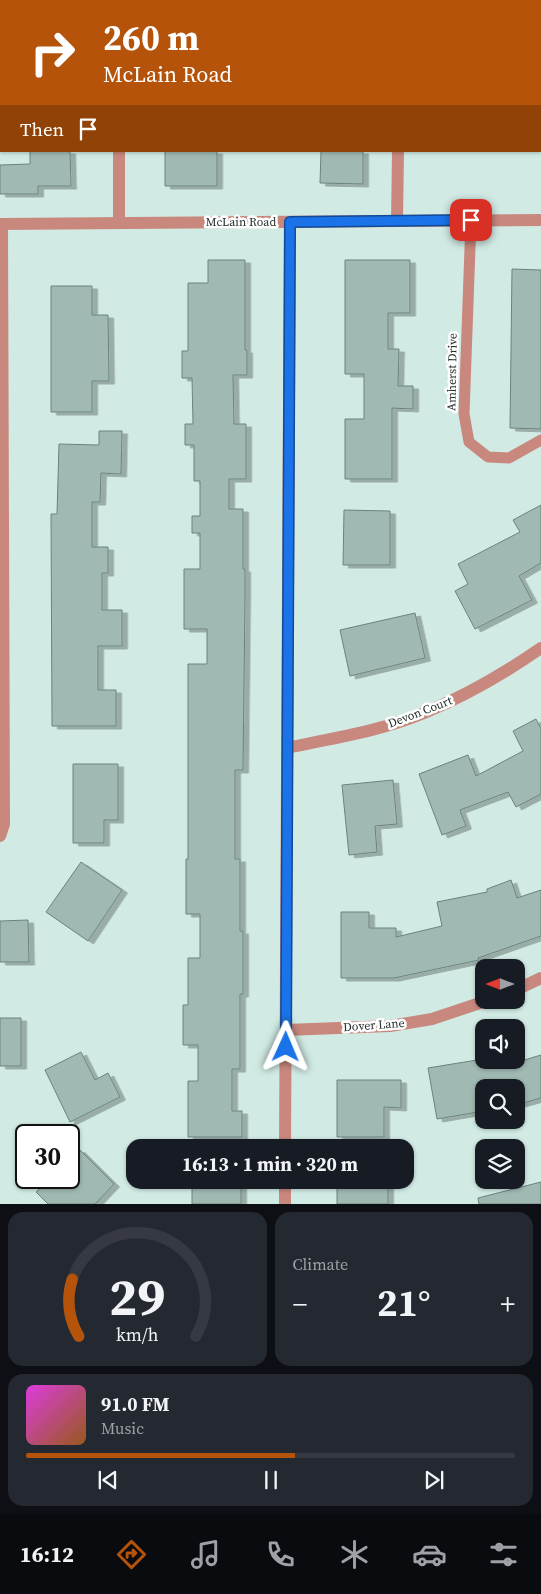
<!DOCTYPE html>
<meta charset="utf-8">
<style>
body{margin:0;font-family:"Source Serif 4",serif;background:#242831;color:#f1f3f6;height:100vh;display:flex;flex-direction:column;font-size:19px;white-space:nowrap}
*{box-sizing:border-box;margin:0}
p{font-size:16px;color:#9ea1a6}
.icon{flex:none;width:28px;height:28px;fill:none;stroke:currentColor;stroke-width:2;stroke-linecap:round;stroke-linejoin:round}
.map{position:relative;height:1204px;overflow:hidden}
.panel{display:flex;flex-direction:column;gap:8px;padding:8px;background:#0d0f14;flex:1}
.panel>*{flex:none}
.banner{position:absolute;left:0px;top:0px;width:541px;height:152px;box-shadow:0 1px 4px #0004;background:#b45309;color:#fff;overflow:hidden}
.needle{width:32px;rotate:270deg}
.controls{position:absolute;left:475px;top:959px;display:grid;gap:10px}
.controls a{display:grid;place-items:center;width:50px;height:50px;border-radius:10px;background:#171b24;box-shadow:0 1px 4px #0004;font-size:25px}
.speed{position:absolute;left:15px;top:1124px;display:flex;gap:10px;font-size:25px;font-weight:700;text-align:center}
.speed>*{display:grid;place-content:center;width:65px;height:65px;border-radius:50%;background:#171b24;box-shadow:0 1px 4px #0004;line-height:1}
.speed .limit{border:2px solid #111;border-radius:8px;background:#fff;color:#111}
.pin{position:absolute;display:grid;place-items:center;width:42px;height:42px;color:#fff;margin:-21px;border-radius:10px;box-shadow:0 2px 8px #0006}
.me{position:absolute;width:55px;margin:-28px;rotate:1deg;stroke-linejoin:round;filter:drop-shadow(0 0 4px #0008)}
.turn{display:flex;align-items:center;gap:18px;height:105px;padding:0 20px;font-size:22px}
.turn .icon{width:65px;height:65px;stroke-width:2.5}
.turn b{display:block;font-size:35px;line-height:42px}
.then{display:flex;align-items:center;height:48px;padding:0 20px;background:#0003;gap:10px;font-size:19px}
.big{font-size:38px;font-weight:700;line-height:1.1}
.panel .card{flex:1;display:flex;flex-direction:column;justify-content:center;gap:8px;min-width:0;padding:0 18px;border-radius:15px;background:#242831}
.panel .dial{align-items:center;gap:0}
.dial svg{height:130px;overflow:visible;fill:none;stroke:#363941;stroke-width:7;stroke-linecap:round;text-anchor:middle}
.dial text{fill:#f1f3f6;stroke:none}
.song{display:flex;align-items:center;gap:15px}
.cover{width:60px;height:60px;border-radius:8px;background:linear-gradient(135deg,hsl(300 70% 55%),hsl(30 70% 35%))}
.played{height:5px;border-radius:2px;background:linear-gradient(90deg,#b45309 55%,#363941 55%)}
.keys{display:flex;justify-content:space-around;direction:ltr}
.heat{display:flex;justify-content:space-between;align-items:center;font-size:28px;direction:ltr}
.panel .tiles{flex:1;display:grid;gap:8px;grid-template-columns:1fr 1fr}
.card:last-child{grid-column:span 2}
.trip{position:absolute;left:126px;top:1139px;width:288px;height:50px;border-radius:15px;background:#171b24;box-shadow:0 1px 4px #0004;font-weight:700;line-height:50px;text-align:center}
.dock{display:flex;height:80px;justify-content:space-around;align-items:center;background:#090b0e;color:#9ea1a6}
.dock .icon{width:35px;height:35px}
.dock .on{color:#b45309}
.dock b{font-size:22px;color:#f1f3f6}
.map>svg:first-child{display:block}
.building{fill:#a0b9b3;stroke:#6b837d;filter:url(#shadow)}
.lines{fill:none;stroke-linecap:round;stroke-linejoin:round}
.service{stroke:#c9887e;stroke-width:11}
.minor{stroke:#c9887e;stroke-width:12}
.route-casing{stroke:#114b97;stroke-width:12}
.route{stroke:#1a73e8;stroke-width:9}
.labels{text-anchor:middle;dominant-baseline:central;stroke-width:5;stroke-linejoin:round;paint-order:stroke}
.street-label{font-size:12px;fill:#252f2c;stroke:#fff}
</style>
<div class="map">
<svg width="541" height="1204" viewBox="0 0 541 1204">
<defs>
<filter id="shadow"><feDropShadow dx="5.5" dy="3" stdDeviation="0" flood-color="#0004"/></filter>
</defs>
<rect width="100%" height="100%" fill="#d1ebe4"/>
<path class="building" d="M 30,151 L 70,151 L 71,186 L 38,186 L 38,194 L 0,194 L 0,165 L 30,164 Z
M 165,151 L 217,151 L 217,186 L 165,186 Z
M 321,151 L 363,151 L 363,184 L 320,183 Z
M 208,260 L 245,260 L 245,350 L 247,350 L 247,375 L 233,375 L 234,424 L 246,424 L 246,479 L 229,479 L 229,509 L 243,509 L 243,569 L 245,569 L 245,598 L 243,770 L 235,770 L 235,859 L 240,859 L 240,931 L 243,931 L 243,994 L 240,994 L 240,1069 L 232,1069 L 232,1111 L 242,1111 L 242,1137 L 188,1137 L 188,1081 L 198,1081 L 198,1045 L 183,1045 L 183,1005 L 188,1005 L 188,958 L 200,958 L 200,914 L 186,914 L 186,859 L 188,859 L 188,664 L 207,664 L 207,629 L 184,629 L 184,569 L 200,569 L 200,533 L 192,533 L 192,516 L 200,516 L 200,481 L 194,481 L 194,445 L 185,445 L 185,424 L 193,424 L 192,378 L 182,378 L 182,351 L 188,351 L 188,283 L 208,283 Z
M 345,260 L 410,260 L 410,313 L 388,313 L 388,349 L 399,349 L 398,386 L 413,386 L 413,409 L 392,408 L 392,479 L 345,479 L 345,419 L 364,419 L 364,374 L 345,374 Z
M 512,269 L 541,270 L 541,429 L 510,428 Z
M 51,286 L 92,286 L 92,315 L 108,315 L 109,381 L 92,381 L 92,412 L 51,412 Z
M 99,431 L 122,431 L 121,474 L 101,473 L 100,502 L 92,502 L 92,547 L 108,547 L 108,573 L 102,573 L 102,610 L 122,610 L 122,646 L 98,646 L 98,690 L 116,690 L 116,726 L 52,726 L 51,514 L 57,514 L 59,444 L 99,445 Z
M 541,505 L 541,563 L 519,576 L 532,600 L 475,629 L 455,591 L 468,584 L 458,564 L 520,532 L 513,520 Z
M 344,510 L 390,511 L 390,565 L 343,565 Z
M 415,613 L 425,658 L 350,676 L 340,630 Z
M 536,719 L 541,729 L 541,794 L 516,807 L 508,792 L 460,810 L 466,826 L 442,835 L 419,774 L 468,755 L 476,776 L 523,751 L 513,731 Z
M 73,764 L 118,764 L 118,820 L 104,820 L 104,843 L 73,843 Z
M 393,780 L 397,824 L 375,826 L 377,852 L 349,855 L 342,785 Z
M 81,862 L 122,890 L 88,941 L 46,912 Z
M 511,880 L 517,898 L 541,890 L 541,936 L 478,958 L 479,960 L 394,978 L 341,978 L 341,912 L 369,912 L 369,928 L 396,928 L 396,937 L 442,926 L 437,902 L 487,892 L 487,889 Z
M 28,920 L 29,962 L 0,962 L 0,921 Z
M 0,1018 L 21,1018 L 21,1066 L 0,1066 Z
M 81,1052 L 95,1080 L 108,1073 L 120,1097 L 70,1122 L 45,1070 Z
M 541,1055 L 541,1098 L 516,1105 L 516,1088 L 484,1088 L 484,1111 L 437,1119 L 428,1068 L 477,1060 L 521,1061 Z
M 337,1080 L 401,1080 L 401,1108 L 384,1107 L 384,1137 L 337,1137 Z
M 79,1149 L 114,1184 L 95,1204 L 48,1204 L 36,1192 L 51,1178 L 69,1178 L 69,1159 Z
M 192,1180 L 226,1180 L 226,1186 L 241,1186 L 241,1204 L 192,1204 Z
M 337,1180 L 388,1180 L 388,1204 L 337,1204 Z
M 541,1182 L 541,1204 L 479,1204 L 478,1198 Z"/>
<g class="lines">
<path class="service" d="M 471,220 L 464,414 L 469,442 L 488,457 L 509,458 L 541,440"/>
<path class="minor" d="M 119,0 L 119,1
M 400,1 L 400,0
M 119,151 L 119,223
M 397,221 L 398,151
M 0,224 L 541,220
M 287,748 C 333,738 381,731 424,713 C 465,696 505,673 541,648
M 0,836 L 4,824 L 2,224
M 516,990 L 541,978
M 286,1030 L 390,1026 L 432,1019 L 489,1000
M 285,1148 L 290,222
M 285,1204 L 285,1180"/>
</g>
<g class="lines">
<defs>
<path id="route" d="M 286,1047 L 290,222 L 471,220"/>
</defs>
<use href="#route" class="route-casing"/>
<use href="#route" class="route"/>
</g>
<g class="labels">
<g class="street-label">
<text x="241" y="222">McLain Road</text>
<text transform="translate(452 372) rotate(-89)">Amherst Drive</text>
<text transform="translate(420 712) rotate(-21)">Devon Court</text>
<text transform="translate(374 1025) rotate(-4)">Dover Lane</text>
</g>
</g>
</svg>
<div class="controls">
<a><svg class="needle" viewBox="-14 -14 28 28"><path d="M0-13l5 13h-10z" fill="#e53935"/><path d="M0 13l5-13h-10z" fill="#9ea1a6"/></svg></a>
<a><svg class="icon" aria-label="sound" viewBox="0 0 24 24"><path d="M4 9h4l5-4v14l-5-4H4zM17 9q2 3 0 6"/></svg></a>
<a><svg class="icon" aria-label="search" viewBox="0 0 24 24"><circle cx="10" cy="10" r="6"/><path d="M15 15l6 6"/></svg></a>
<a><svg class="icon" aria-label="layers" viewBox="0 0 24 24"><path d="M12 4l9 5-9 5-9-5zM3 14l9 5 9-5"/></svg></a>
</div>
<div class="speed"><div class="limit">30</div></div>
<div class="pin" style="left:471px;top:220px;background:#d93025"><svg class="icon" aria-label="arrive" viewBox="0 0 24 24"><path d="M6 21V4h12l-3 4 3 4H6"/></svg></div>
<svg class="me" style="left:286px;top:1047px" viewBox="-20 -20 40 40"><path d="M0-17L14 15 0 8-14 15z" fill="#1a73e8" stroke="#fff" stroke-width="4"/></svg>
<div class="trip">16:13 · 1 min · 320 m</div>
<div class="banner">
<div class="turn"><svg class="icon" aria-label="right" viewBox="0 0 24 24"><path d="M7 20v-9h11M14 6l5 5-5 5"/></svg><div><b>260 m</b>McLain Road</div></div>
<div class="then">Then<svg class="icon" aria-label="arrive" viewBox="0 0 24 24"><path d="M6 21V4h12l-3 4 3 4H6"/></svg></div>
</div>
</div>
<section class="panel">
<div class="tiles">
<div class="card dial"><svg viewBox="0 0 100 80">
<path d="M14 69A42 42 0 1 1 86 69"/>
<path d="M14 69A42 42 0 0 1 10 34" stroke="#b45309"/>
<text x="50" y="56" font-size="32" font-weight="700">29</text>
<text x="50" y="72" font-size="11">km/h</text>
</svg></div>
<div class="card"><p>Climate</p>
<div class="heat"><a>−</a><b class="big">21°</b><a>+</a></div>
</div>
<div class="card">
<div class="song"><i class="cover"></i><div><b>91.0 FM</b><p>Music</p></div></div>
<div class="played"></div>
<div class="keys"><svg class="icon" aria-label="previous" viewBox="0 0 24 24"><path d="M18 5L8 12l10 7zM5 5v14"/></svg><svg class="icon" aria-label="pause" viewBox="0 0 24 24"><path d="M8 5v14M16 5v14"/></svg><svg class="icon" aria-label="next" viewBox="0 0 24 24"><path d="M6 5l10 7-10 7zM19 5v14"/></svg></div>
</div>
</div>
</section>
<nav class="dock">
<b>16:12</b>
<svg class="icon on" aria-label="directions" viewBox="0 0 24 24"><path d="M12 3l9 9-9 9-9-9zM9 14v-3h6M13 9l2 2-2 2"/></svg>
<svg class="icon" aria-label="music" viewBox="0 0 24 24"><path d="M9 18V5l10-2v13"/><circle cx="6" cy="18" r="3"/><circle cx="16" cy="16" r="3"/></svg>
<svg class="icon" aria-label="phone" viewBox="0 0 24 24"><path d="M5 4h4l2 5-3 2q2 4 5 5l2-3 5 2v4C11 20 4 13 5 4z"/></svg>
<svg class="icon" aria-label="climate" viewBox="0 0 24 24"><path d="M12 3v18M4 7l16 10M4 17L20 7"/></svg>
<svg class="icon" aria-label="car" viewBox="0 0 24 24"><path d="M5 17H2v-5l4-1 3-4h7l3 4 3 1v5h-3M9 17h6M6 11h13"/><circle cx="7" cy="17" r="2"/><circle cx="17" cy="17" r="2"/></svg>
<svg class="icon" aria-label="filters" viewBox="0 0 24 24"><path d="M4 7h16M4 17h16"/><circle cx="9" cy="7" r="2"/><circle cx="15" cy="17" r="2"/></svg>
</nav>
